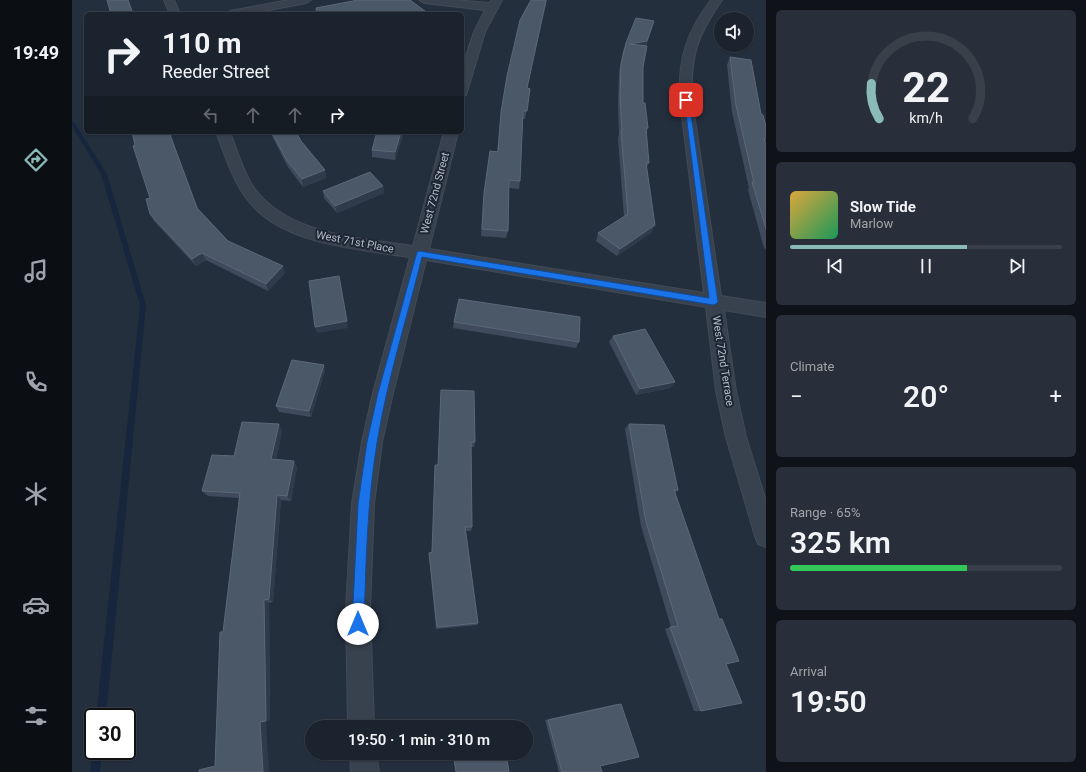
<!DOCTYPE html>
<meta charset="utf-8">
<style>
body{margin:0;font-family:Roboto,sans-serif;background:#282f3a;color:#f1f3f6;height:100vh;display:flex;flex-direction:column;font-size:15px;white-space:nowrap}
*{box-sizing:border-box;margin:0}
p{font-size:13px;color:#a0a4aa}
.icon{flex:none;width:22px;height:22px;fill:none;stroke:currentColor;stroke-width:2;stroke-linecap:round;stroke-linejoin:round}
.map{position:relative;flex:1;overflow:hidden}
.details{display:flex;flex-direction:column;gap:10px;padding:10px;background:#0f1319;width:320px}
.details>*{flex:none}
.banner{position:absolute;left:12px;top:12px;width:380px;height:122px;border-radius:6px;box-shadow:0 1px 3px #0004,0 0 0 1px #39404a;background:#1b232e;color:#f1f3f6;overflow:hidden}
.fabs{position:absolute;left:642px;top:12px;display:grid;gap:8px}
.fabs a{display:grid;place-items:center;width:40px;height:40px;border-radius:50%;background:#1b232e;box-shadow:0 1px 3px #0004,0 0 0 1px #39404a;font-size:20px}
.speed{position:absolute;left:12px;top:708px;display:flex;gap:8px;font-size:20px;font-weight:700;text-align:center}
.speed>*{display:grid;place-content:center;width:52px;height:52px;border-radius:50%;background:#1b232e;box-shadow:0 1px 3px #0004,0 0 0 1px #39404a;line-height:1}
.speed .limit{border:2px solid #111;border-radius:6px;background:#fff;color:#111}
.pin{position:absolute;display:grid;place-items:center;width:34px;height:34px;color:#fff;margin:-17px;border-radius:8px;box-shadow:0 2px 6px #0006}
.me{position:absolute;width:44px;margin:-22px;rotate:0deg;stroke-linejoin:round;filter:drop-shadow(0 0 3px #0008)}
.turn{display:flex;align-items:center;gap:14px;height:84px;padding:0 12px;font-size:18px}
.turn .icon{width:52px;height:52px;stroke-width:2.5}
.turn b{display:block;font-size:28px;line-height:34px}
.lanes{display:flex;align-items:center;height:38px;padding:0 12px;background:#0003;justify-content:center;gap:20px;direction:ltr}
.lanes .off{opacity:.35}
.big{font-size:30px;font-weight:600;line-height:1.1}
.details .widget{flex:1;display:flex;flex-direction:column;justify-content:center;gap:6px;min-width:0;padding:0 14px;border-radius:6px;background:#282f3a}
.details .dial{align-items:center;gap:0}
.dial svg{height:104px;overflow:visible;fill:none;stroke:#39404a;stroke-width:7;stroke-linecap:round;text-anchor:middle}
.dial text{fill:#f1f3f6;stroke:none}
.song{display:flex;align-items:center;gap:12px}
.cover{width:48px;height:48px;border-radius:6px;background:linear-gradient(135deg,hsl(40 70% 55%),hsl(150 70% 35%))}
.played{height:4px;border-radius:2px;background:linear-gradient(90deg,#8bbbb9 65%,#39404a 65%)}
.keys{display:flex;justify-content:space-around;direction:ltr}
.heat{display:flex;justify-content:space-between;align-items:center;font-size:22px;direction:ltr}
.charge{height:6px;border-radius:3px;background:linear-gradient(90deg,#34c759 65%,#39404a 0)}
.trip{position:absolute;left:233px;top:720px;width:228px;height:40px;border-radius:20px;background:#1b232e;box-shadow:0 1px 3px #0004,0 0 0 1px #39404a;font-weight:600;line-height:40px;text-align:center}
main{display:flex;flex:1;min-height:0}
.tabs{display:flex;flex-direction:column;width:72px;justify-content:space-around;align-items:center;background:#0b0e12;color:#a0a4aa}
.tabs .icon{width:28px;height:28px}
.tabs .selected{color:#8bbbb9}
.tabs b{font-size:18px;color:#f1f3f6}
.map>svg:first-child{display:block}
.lines{fill:none;stroke-linecap:round;stroke-linejoin:round}
.stream{fill:#17263c;fill-rule:evenodd}
.street-casing{stroke:#414a57;stroke-width:2}
.street{fill:#38414e;fill-rule:evenodd}
.wall{fill:#3f4b5c}
.shaded-wall{fill:#2f3b4b}
.building{fill:#4b5868;stroke:#5c6777}
.route{fill:#1a73e8;stroke:#114b97}
.labels{text-anchor:middle;dominant-baseline:central;stroke-width:4;stroke-linejoin:round;paint-order:stroke}
.street-label{font-size:11px;fill:#b4bcc9;stroke:#1d2633}
</style>
<main>
<nav class="tabs">
<b>19:49</b>
<svg class="icon selected" aria-label="directions" viewBox="0 0 24 24"><path d="M12 3l9 9-9 9-9-9zM9 14v-3h6M13 9l2 2-2 2"/></svg>
<svg class="icon" aria-label="music" viewBox="0 0 24 24"><path d="M9 18V5l10-2v13"/><circle cx="6" cy="18" r="3"/><circle cx="16" cy="16" r="3"/></svg>
<svg class="icon" aria-label="phone" viewBox="0 0 24 24"><path d="M5 4h4l2 5-3 2q2 4 5 5l2-3 5 2v4C11 20 4 13 5 4z"/></svg>
<svg class="icon" aria-label="climate" viewBox="0 0 24 24"><path d="M12 3v18M4 7l16 10M4 17L20 7"/></svg>
<svg class="icon" aria-label="car" viewBox="0 0 24 24"><path d="M5 17H2v-5l4-1 3-4h7l3 4 3 1v5h-3M9 17h6M6 11h13"/><circle cx="7" cy="17" r="2"/><circle cx="17" cy="17" r="2"/></svg>
<svg class="icon" aria-label="filters" viewBox="0 0 24 24"><path d="M4 7h16M4 17h16"/><circle cx="9" cy="7" r="2"/><circle cx="15" cy="17" r="2"/></svg>
</nav>
<div class="map">
<svg width="694" height="772" viewBox="0 0 694 772">
<rect width="100%" height="100%" fill="#242f3e"/>
<g class="lines">
<path class="stream" d="M 0,121 L 2,122 L 35,174 L 74,305 L 34,717 L 24,717 L 68,305 L 29,174 L 0,126 Z
M 21,749 L 21,751 L 30,751 L 28,772 L 18,772 Z"/>
<defs>
<path id="street" d="M 92,0 L 102,0 L 108,14 L 98,14 Z
M 217,0 L 239,0 L 234,3 L 176,14 L 153,14 L 158,11 Z
M 347,0 L 383,0 L 417,3 L 420,0 L 430,0 L 413,32 L 394,95 L 390,96 L 390,68 L 402,32 L 413,10 L 352,3 Z
M 639,0 L 650,0 C 625,36 618,56 620,100 L 649,296 L 694,303 L 694,317 L 652,310 L 664,391 L 674,437 L 694,501 L 694,547 L 686,544 L 683,536 L 654,437 L 644,391 L 634,307 L 354,260 L 321,393 L 310,442 L 302,504 L 298,609 L 302,727 L 276,727 L 274,609 L 280,504 L 290,442 L 301,393 L 338,257 C 286,249 209,245 175,199 C 160,179 153,155 144,132 L 158,132 C 165,150 170,169 180,185 C 213,235 288,238 341,246 L 372,132 L 386,132 L 357,249 L 632,293 L 608,100 C 606,59 614,33 639,0 Z
M 278,753 L 304,753 L 307,772 L 279,772 Z"/>
</defs>
<use href="#street" class="street-casing"/>
<use href="#street" class="street"/>
</g>
<path class="wall" d="M 459,0 L 475,0 L 455,88 L 458,89 L 453,119 L 451,119 L 448,181 L 447,189 L 437,188 L 436,231 L 434,238 L 409,236 L 411,201 L 418,151 L 425,152 L 429,112 Z
M 582,21 L 574,46 L 571,67 L 571,103 L 576,128 L 574,133 L 577,163 L 575,167 L 580,232 L 545,256 L 524,241 L 526,233 L 552,217 L 546,139 L 547,134 L 546,104 L 547,72 L 551,51 L 554,43 Z
M 658,57 L 689,114 L 694,126 L 694,144 L 693,145 L 694,147 L 694,249 L 692,248 L 676,190 L 677,188 L 660,112 L 655,65 Z
M 60,132 L 101,135 L 99,136 L 126,209 L 156,241 L 213,273 L 196,291 L 134,260 L 124,266 L 82,221 L 78,214 L 78,198 Z
M 198,132 L 224,132 L 229,141 L 253,170 L 254,178 L 231,187 L 216,167 Z
M 305,132 L 332,132 L 323,160 L 300,157 L 300,150 Z
M 311,186 L 312,193 L 265,213 L 252,198 L 251,191 Z
M 382,322 L 507,342 L 504,348 L 381,328 Z
M 541,336 L 603,382 L 598,388 L 564,395 L 537,342 Z
M 253,371 L 239,417 L 207,412 L 204,406 Z
M 369,390 L 403,442 L 402,447 L 399,447 L 400,527 L 399,531 L 394,531 L 406,623 L 405,625 L 364,629 L 357,556 L 357,553 L 360,552 L 366,465 Z
M 557,424 L 606,490 L 603,493 L 654,664 L 629,711 L 622,711 L 593,629 L 599,627 L 569,526 L 553,429 Z
M 210,431 L 204,460 L 225,467 L 219,501 L 209,500 L 201,602 L 197,603 L 198,720 L 194,721 L 143,766 L 151,632 L 167,498 L 136,496 L 130,491 Z
M 544,704 L 549,704 L 528,766 L 530,772 L 487,772 L 473,720 Z
M 425,720 L 428,720 L 429,727 L 382,727 Z
M 381,753 L 434,753 L 437,772 L 384,772 Z"/>
<path class="shaded-wall" d="M 56,0 L 57,0 L 61,14 Z
M 575,41 L 573,49 L 557,44 Z
M 97,132 L 100,132 L 101,135 L 99,136 L 128,216 L 125,208 Z
M 329,132 L 332,132 L 323,160 L 323,152 Z
M 253,170 L 254,178 L 231,187 L 230,179 Z
M 311,186 L 312,193 L 265,213 L 263,206 Z
M 583,225 L 580,232 L 545,256 L 548,249 Z
M 130,253 L 134,260 L 124,266 L 120,259 Z
M 211,266 L 213,273 L 196,291 L 194,284 Z
M 267,276 L 276,328 L 245,333 L 243,327 Z
M 252,365 L 253,371 L 239,417 L 237,411 Z
M 603,382 L 598,388 L 564,395 L 568,389 Z
M 207,424 L 210,431 L 203,466 L 199,459 Z
M 222,461 L 225,467 L 219,501 L 215,496 Z
M 205,495 L 209,500 L 201,602 L 197,599 Z
M 192,600 L 197,603 L 198,720 L 194,721 Z
M 194,721 L 197,772 L 191,772 L 188,722 Z"/>
<path class="building" d="M 35,0 L 56,0 L 61,14 L 39,14 Z
M 286,0 L 338,0 L 357,14 L 245,14 L 244,8 Z
M 459,0 L 474,0 L 455,88 L 458,89 L 455,111 L 451,111 L 448,181 L 437,180 L 436,231 L 410,229 L 412,193 L 418,151 L 426,152 L 429,112 L 435,76 L 448,20 Z
M 564,18 L 582,21 L 575,41 L 557,44 L 575,46 L 571,67 L 571,103 L 573,103 L 576,128 L 574,128 L 577,163 L 574,163 L 583,225 L 548,249 L 526,233 L 556,214 L 549,131 L 550,131 L 548,96 L 549,64 L 554,43 Z
M 658,57 L 679,60 L 689,114 L 691,115 L 694,126 L 694,139 L 692,138 L 694,147 L 694,229 L 680,182 L 682,183 L 664,105 Z
M 60,132 L 97,132 L 125,208 L 156,241 L 211,266 L 194,284 L 130,253 L 120,259 L 78,214 L 74,199 L 78,198 L 61,146 L 63,145 Z
M 200,132 L 224,132 L 229,141 L 253,170 L 230,179 L 214,159 Z
M 305,132 L 329,132 L 323,152 L 300,150 Z
M 298,172 L 311,186 L 263,206 L 251,191 Z
M 267,276 L 275,321 L 243,327 L 237,281 Z
M 387,299 L 508,317 L 507,342 L 382,322 Z
M 573,329 L 603,382 L 568,389 L 541,336 Z
M 220,360 L 252,365 L 237,411 L 204,406 Z
M 369,390 L 402,391 L 403,442 L 399,442 L 400,527 L 393,527 L 406,623 L 365,627 L 357,553 L 360,552 L 363,465 L 366,465 Z
M 170,422 L 207,424 L 199,459 L 222,461 L 215,496 L 205,495 L 197,599 L 192,600 L 194,721 L 188,722 L 191,772 L 127,772 L 127,770 L 143,766 L 148,632 L 151,632 L 168,493 L 130,491 L 140,455 L 162,456 Z
M 557,424 L 592,425 L 606,490 L 602,490 L 647,619 L 650,619 L 667,661 L 654,664 L 670,703 L 629,711 L 598,627 L 606,626 L 574,522 Z
M 549,704 L 567,757 L 528,766 L 530,772 L 490,772 L 476,720 Z
M 428,720 L 429,727 L 387,727 Z
M 381,753 L 434,753 L 437,772 L 384,772 Z"/>
<path class="route" d="M 612,98 L 617,100 L 646,302 L 644,304 L 641,305 L 350,257 C 335,318 315,380 305,443 C 295,503 294,563 292,624 L 290,628 L 286,630 L 282,628 L 280,624 L 286,504 L 295,442 L 306,393 L 345,252 L 347,251 L 637,298 Z"/>
<g class="labels">
<g class="street-label">
<text transform="translate(363 193) rotate(-75)">West 72nd Street</text>
<text transform="translate(283 242) rotate(11)">West 71st Place</text>
<text transform="translate(651 361) rotate(81)">West 72nd Terrace</text>
</g>
</g>
</svg>
<div class="fabs">
<a><svg class="icon" aria-label="sound" viewBox="0 0 24 24"><path d="M4 9h4l5-4v14l-5-4H4zM17 9q2 3 0 6"/></svg></a>
</div>
<div class="speed"><div class="limit">30</div></div>
<div class="pin" style="left:614px;top:100px;background:#d93025"><svg class="icon" aria-label="arrive" viewBox="0 0 24 24"><path d="M6 21V4h12l-3 4 3 4H6"/></svg></div>
<svg class="me" style="left:286px;top:624px" viewBox="-20 -20 40 40"><circle r="19" fill="#fff"/><path d="M0-13L10 11 0 6-10 11z" fill="#1a73e8"/></svg>
<div class="trip">19:50 · 1 min · 310 m</div>
<div class="banner">
<div class="turn"><svg class="icon" aria-label="right" viewBox="0 0 24 24"><path d="M7 20v-9h11M14 6l5 5-5 5"/></svg><div><b>110 m</b>Reeder Street</div></div>
<div class="lanes"><svg class="icon off" aria-label="left" viewBox="0 0 24 24"><path d="M17 20v-9H6M10 6l-5 5 5 5"/></svg><svg class="icon off" aria-label="ahead" viewBox="0 0 24 24"><path d="M12 20V5M6 11l6-6 6 6"/></svg><svg class="icon off" aria-label="ahead" viewBox="0 0 24 24"><path d="M12 20V5M6 11l6-6 6 6"/></svg><svg class="icon" aria-label="right" viewBox="0 0 24 24"><path d="M7 20v-9h11M14 6l5 5-5 5"/></svg></div>
</div>
</div>
<section class="details">
<div class="widget dial"><svg viewBox="0 0 100 80">
<path d="M14 69A42 42 0 1 1 86 69"/>
<path d="M14 69A42 42 0 0 1 8 42" stroke="#8bbbb9"/>
<text x="50" y="56" font-size="32" font-weight="700">22</text>
<text x="50" y="72" font-size="11">km/h</text>
</svg></div>
<div class="widget">
<div class="song"><i class="cover"></i><div><b>Slow Tide</b><p>Marlow</p></div></div>
<div class="played"></div>
<div class="keys"><svg class="icon" aria-label="previous" viewBox="0 0 24 24"><path d="M18 5L8 12l10 7zM5 5v14"/></svg><svg class="icon" aria-label="pause" viewBox="0 0 24 24"><path d="M8 5v14M16 5v14"/></svg><svg class="icon" aria-label="next" viewBox="0 0 24 24"><path d="M6 5l10 7-10 7zM19 5v14"/></svg></div>
</div>
<div class="widget"><p>Climate</p>
<div class="heat"><a>−</a><b class="big">20°</b><a>+</a></div>
</div>
<div class="widget"><p>Range · 65%</p><b class="big">325 km</b><div class="charge"></div></div>
<div class="widget"><p>Arrival</p><b class="big">19:50</b></div>
</section>
</main>
